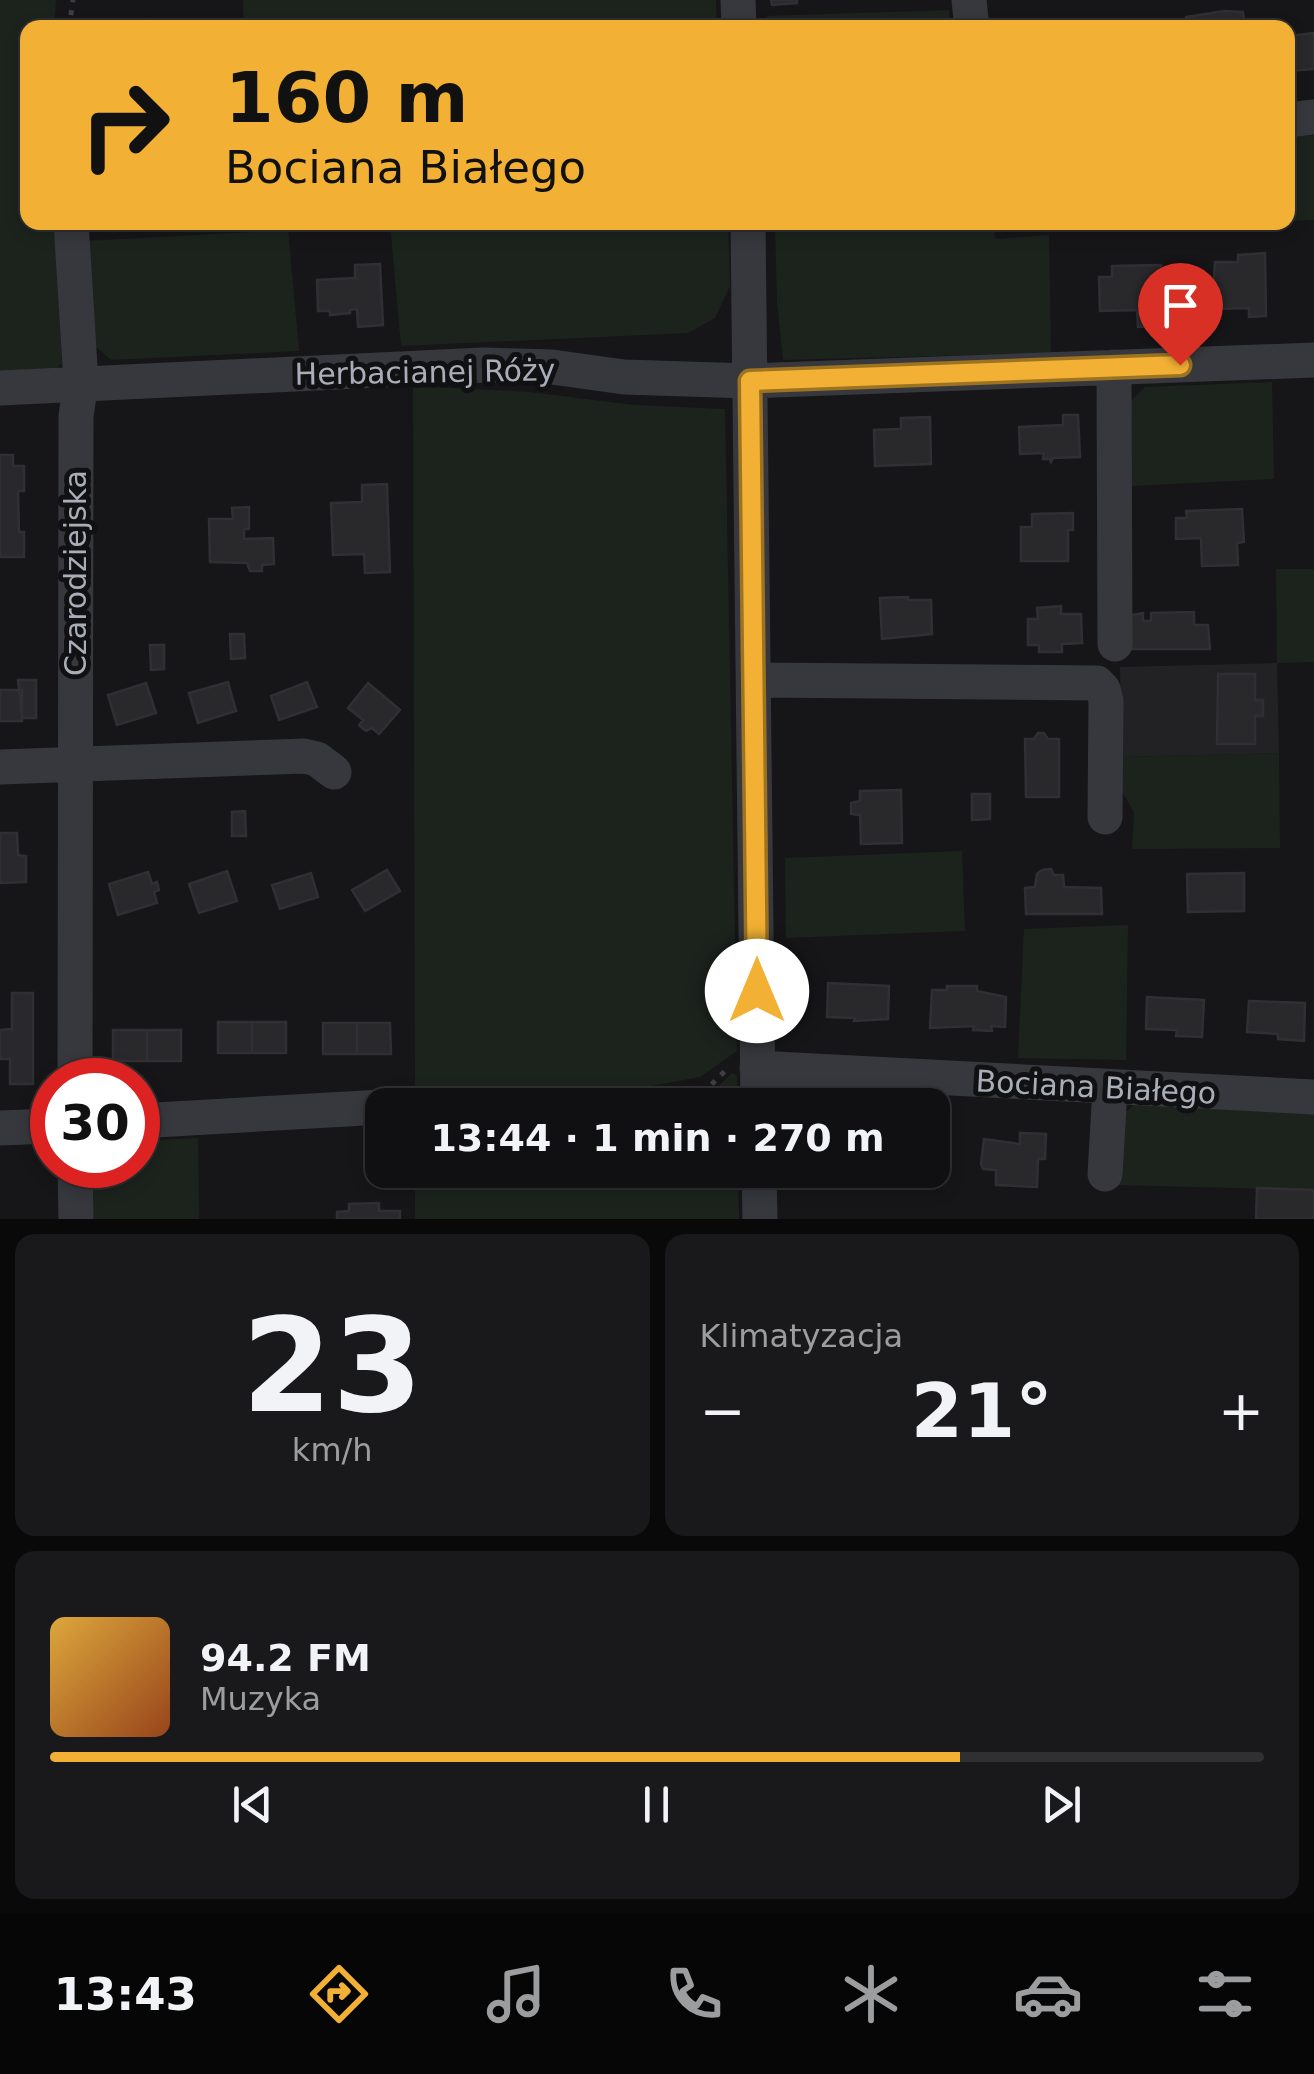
<!DOCTYPE html>
<html lang="pl">
<meta charset="utf-8">
<style>
body{margin:0;font-family:"DejaVu Sans",sans-serif;background:#19191b;color:#f1f3f6;height:100vh;display:flex;flex-direction:column;font-size:38px;white-space:nowrap}
*{box-sizing:border-box;margin:0}
p{font-size:32px;color:#9c9d9f}
.icon{flex:none;width:55px;height:55px;fill:none;stroke:currentColor;stroke-width:2;stroke-linecap:round;stroke-linejoin:round}
.map{position:relative;height:1219px;overflow:hidden}
.drawer{display:flex;flex-direction:column;gap:15px;padding:15px;background:#09090a;flex:1}
.drawer>*{flex:none}
.hud{position:absolute;left:20px;top:20px;width:1275px;height:210px;border-radius:20px;box-shadow:0 5px 15px #0003,0 0 0 2px #303032;background:#f2b134;color:#111;overflow:hidden}
.speed{position:absolute;left:30px;top:1058px;display:flex;gap:20px;font-size:50px;font-weight:700;text-align:center}
.speed>*{display:grid;place-content:center;width:130px;height:130px;border-radius:50%;background:#101012;box-shadow:0 5px 15px #0003,0 0 0 2px #303032;line-height:1}
.speed .limit{border:15px solid #d22;background:#fff;color:#111}
.pin{position:absolute;display:grid;place-items:center;width:85px;height:85px;color:#fff;margin:-102px -42px;border-radius:50% 50% 50% 0;rotate:-45deg;box-shadow:0 0 10px #0007}
.pin .icon{rotate:45deg}
.me{position:absolute;width:110px;margin:-55px;rotate:0deg;stroke-linejoin:round;filter:drop-shadow(0 0 8px #0008)}
.turn{display:flex;align-items:center;gap:35px;height:210px;padding:0 40px;font-size:45px}
.turn .icon{width:130px;height:130px;stroke-width:2.5}
.turn b{display:block;font-size:70px;line-height:85px}
.big{font-size:75px;font-weight:700;line-height:1.1}
.drawer .widget{flex:1;display:flex;flex-direction:column;justify-content:center;gap:15px;min-width:0;padding:0 35px;border-radius:20px;background:#19191b}
.drawer .dial{align-items:center;gap:0}
.dial b{font-size:130px;line-height:1}
.song{display:flex;align-items:center;gap:30px}
.cover{width:120px;height:120px;border-radius:15px;background:linear-gradient(135deg,hsl(40 70% 55%),hsl(20 70% 35%))}
.played{height:10px;border-radius:5px;background:linear-gradient(90deg,#f2b134 75%,#303032 75%)}
.keys{display:flex;justify-content:space-around;direction:ltr}
.heat{display:flex;justify-content:space-between;align-items:center;font-size:55px;direction:ltr}
.drawer .tiles{flex:1;display:grid;gap:15px;grid-template-columns:1fr 1fr}
.widget:last-child{grid-column:span 2}
.trip{position:absolute;left:365px;top:1088px;width:585px;height:100px;border-radius:20px;background:#101012;box-shadow:0 5px 15px #0003,0 0 0 2px #303032;font-weight:700;line-height:100px;text-align:center}
.tabs{display:flex;height:160px;justify-content:space-around;align-items:center;background:#060607;color:#9c9d9f}
.tabs .icon{width:70px;height:70px}
.tabs .on{color:#f2b134}
.tabs b{font-size:45px;color:#f1f3f6}
.map>svg:first-child{display:block}
.built{fill:#222225}
.green{fill:#1c231d}
.building{fill:#29292c;stroke:#303034;stroke-width:2.5}
.lines{fill:none;stroke-linecap:round;stroke-linejoin:round}
.path{stroke:#3d3f44;stroke-width:5;stroke-dasharray:5 8;stroke-linecap:butt}
.minor{stroke:#37383d;stroke-width:35}
.route-casing{stroke:#9d7322;stroke-width:25}
.route{stroke:#f2b134;stroke-width:18}
.labels{text-anchor:middle;dominant-baseline:central;stroke-width:10;stroke-linejoin:round;paint-order:stroke}
.street-label{font-size:30px;fill:#a8adb8;stroke:#111113}
</style>
<div class="map">
<svg width="1314" height="1219" viewBox="0 0 1314 1219">
<rect width="100%" height="100%" fill="#161618"/>
<path class="built" d="M 1277,663 L 1279,753 L 1122,757 L 1120,667 Z"/>
<path class="green" d="M 0,0 L 56,0 L 54,27 L 28,28 L 28,222 L 55,223 L 62,364 L 48,373 L 0,377 Z
M 243,0 L 716,0 L 717,27 L 244,27 Z
M 949,10 L 950,27 L 768,27 L 767,16 Z
M 1314,135 L 1314,220 L 1288,221 L 1288,137 Z
M 993,222 L 995,239 L 1049,235 L 1051,353 L 783,360 L 777,302 L 775,223 Z
M 390,223 L 728,223 L 730,286 L 715,318 L 688,333 L 401,346 Z
M 288,230 L 299,351 L 111,360 L 93,344 L 84,241 Z
M 1272,382 L 1274,479 L 1132,486 L 1126,406 L 1145,387 Z
M 413,386 L 530,392 L 634,405 L 725,409 L 737,1051 L 700,1077 L 640,1088 L 415,1094 Z
M 1276,569 L 1314,569 L 1314,662 L 1277,663 Z
M 1279,753 L 1280,848 L 1132,849 L 1134,812 L 1121,790 L 1122,757 Z
M 962,851 L 965,931 L 786,938 L 785,858 Z
M 1128,925 L 1126,1060 L 1018,1058 L 1024,929 Z
M 732,1073 L 737,1076 L 737,1105 L 684,1105 L 710,1094 Z
M 1140,1099 L 1314,1106 L 1314,1190 L 1119,1185 L 1121,1117 Z
M 198,1138 L 199,1219 L 90,1219 L 89,1165 L 138,1165 L 138,1141 Z
M 415,1170 L 738,1170 L 739,1219 L 415,1219 Z"/>
<path class="building" d="M 771,0 L 797,0 L 797,3 L 772,5 Z
M 1224,11 L 1243,12 L 1245,28 L 1187,28 L 1186,17 Z
M 149,19 L 149,28 L 100,28 L 100,22 Z
M 1314,33 L 1314,69 L 1288,71 L 1288,36 Z
M 1265,253 L 1266,316 L 1249,317 L 1249,308 L 1217,309 L 1216,294 L 1213,294 L 1215,262 L 1238,262 L 1238,255 Z
M 380,264 L 383,325 L 358,327 L 357,309 L 350,310 L 350,313 L 330,315 L 330,311 L 318,311 L 317,280 L 355,278 L 355,265 Z
M 1161,265 L 1163,326 L 1138,327 L 1137,310 L 1100,311 L 1099,277 L 1112,277 L 1112,266 Z
M 1063,415 L 1078,415 L 1080,457 L 1053,458 L 1051,462 L 1050,459 L 1043,459 L 1044,453 L 1020,454 L 1019,427 L 1063,425 Z
M 930,417 L 931,464 L 875,466 L 874,430 L 901,429 L 901,418 Z
M 0,455 L 13,455 L 13,466 L 24,466 L 24,491 L 18,491 L 19,532 L 24,532 L 24,557 L 0,557 Z
M 387,484 L 390,572 L 365,573 L 364,554 L 333,555 L 331,503 L 362,502 L 362,485 Z
M 249,507 L 249,529 L 244,529 L 244,539 L 273,538 L 274,564 L 262,565 L 262,571 L 250,571 L 247,563 L 210,562 L 209,519 L 233,519 L 232,508 Z
M 1242,509 L 1244,542 L 1237,543 L 1238,565 L 1202,566 L 1201,538 L 1176,539 L 1176,518 L 1187,518 L 1186,511 Z
M 1073,513 L 1073,530 L 1068,530 L 1068,561 L 1021,561 L 1021,527 L 1032,527 L 1032,514 Z
M 908,597 L 908,600 L 931,600 L 932,634 L 882,639 L 880,598 Z
M 1061,606 L 1061,614 L 1081,614 L 1082,643 L 1062,644 L 1062,652 L 1039,652 L 1039,645 L 1028,645 L 1028,619 L 1038,619 L 1037,608 Z
M 1194,612 L 1194,625 L 1208,625 L 1210,649 L 1127,649 L 1126,616 L 1143,613 L 1143,621 L 1151,621 L 1151,613 Z
M 230,634 L 244,634 L 245,658 L 231,659 Z
M 150,645 L 164,645 L 164,669 L 151,670 Z
M 1218,674 L 1255,674 L 1255,700 L 1263,700 L 1263,716 L 1255,716 L 1255,744 L 1217,744 Z
M 18,680 L 36,680 L 36,718 L 22,718 Z
M 228,682 L 236,711 L 198,723 L 189,693 Z
M 307,682 L 317,707 L 279,720 L 271,696 Z
M 146,683 L 156,713 L 117,725 L 108,695 Z
M 368,683 L 400,710 L 379,734 L 372,728 L 366,731 L 359,725 L 363,720 L 348,708 Z
M 0,690 L 22,690 L 22,721 L 0,721 Z
M 1038,733 L 1044,733 L 1048,739 L 1059,739 L 1059,797 L 1026,797 L 1025,739 L 1034,739 Z
M 901,790 L 902,843 L 861,844 L 860,815 L 851,814 L 851,803 L 860,801 L 860,791 Z
M 972,794 L 990,794 L 990,819 L 972,820 Z
M 245,811 L 246,836 L 232,836 L 232,812 Z
M 0,833 L 17,833 L 18,855 L 26,856 L 26,882 L 0,883 Z
M 1051,869 L 1054,875 L 1063,875 L 1064,887 L 1101,888 L 1102,914 L 1026,914 L 1025,888 L 1035,887 L 1037,874 L 1042,870 Z
M 387,870 L 400,891 L 365,911 L 352,890 Z
M 227,871 L 237,901 L 199,913 L 189,884 Z
M 148,872 L 152,884 L 157,882 L 159,890 L 154,892 L 157,903 L 118,915 L 109,884 Z
M 311,873 L 318,897 L 280,909 L 272,885 Z
M 1244,873 L 1244,911 L 1188,912 L 1187,874 Z
M 828,983 L 889,986 L 888,1019 L 854,1021 L 855,1018 L 827,1017 Z
M 947,986 L 977,986 L 977,991 L 1006,997 L 1005,1027 L 991,1026 L 992,1031 L 973,1030 L 974,1026 L 930,1028 L 932,990 L 947,990 Z
M 12,993 L 33,993 L 33,1084 L 10,1084 L 10,1059 L 0,1059 L 0,1030 L 12,1029 Z
M 1147,997 L 1204,1000 L 1202,1037 L 1176,1036 L 1177,1030 L 1146,1029 Z
M 1249,1001 L 1305,1003 L 1304,1041 L 1278,1039 L 1278,1034 L 1247,1032 Z
M 218,1022 L 252,1022 L 252,1053 L 218,1053 Z
M 252,1022 L 286,1022 L 286,1053 L 252,1053 Z
M 323,1023 L 357,1023 L 357,1054 L 323,1054 Z
M 357,1023 L 390,1023 L 391,1054 L 357,1054 Z
M 113,1030 L 147,1030 L 147,1061 L 113,1061 Z
M 147,1030 L 181,1030 L 181,1061 L 147,1061 Z
M 1020,1133 L 1046,1134 L 1045,1159 L 1038,1159 L 1037,1187 L 996,1185 L 996,1170 L 983,1169 L 981,1164 L 984,1139 L 1020,1144 Z
M 1257,1188 L 1314,1190 L 1314,1219 L 1256,1219 Z
M 379,1203 L 379,1211 L 400,1211 L 400,1219 L 337,1219 L 337,1212 L 349,1211 L 349,1204 Z"/>
<g class="lines">
<path class="path" d="M 69,28 L 73,0
M 429,1105 L 678,1099 L 710,1086 L 730,1066"/>
<path class="minor" d="M 738,0 L 739,28
M 969,0 L 972,28
M 1288,120 L 1314,117
M 71,222 L 81,382 L 76,416 L 75,1080
M 748,222 L 758,1105
M 1114,367 L 1115,644
M 0,388 L 483,365 L 552,367 L 624,377 L 750,381 L 1314,360
M 755,680 L 1097,683 L 1103,689 L 1106,701 L 1105,817
M 0,767 L 304,756 L 317,759 L 334,772
M 757,1068 L 1314,1097
M 138,1121 L 382,1107
M 0,1128 L 52,1126
M 75,1165 L 76,1219
M 759,1170 L 760,1219
M 1105,1174 L 1110,1089"/>
</g>
<g class="lines">
<defs>
<path id="route" d="M 757,991 L 750,381 L 1180,365"/>
</defs>
<use href="#route" class="route-casing"/>
<use href="#route" class="route"/>
</g>
<g class="labels">
<g class="street-label">
<text transform="translate(425 372) rotate(-1)">Herbacianej Róży</text>
<text transform="translate(75 573) rotate(-90)">Czarodziejska</text>
<text transform="translate(1096 1087) rotate(3)">Bociana Białego</text>
</g>
</g>
</svg>
<div class="speed"><div class="limit">30</div></div>
<div class="pin" style="left:1180px;top:365px;background:#d93025"><svg class="icon" aria-label="arrive" viewBox="0 0 24 24"><path d="M6 21V4h12l-3 4 3 4H6"/></svg></div>
<svg class="me" style="left:757px;top:991px" viewBox="-20 -20 40 40"><circle r="19" fill="#fff"/><path d="M0-13L10 11 0 6-10 11z" fill="#f2b134"/></svg>
<div class="trip">13:44 · 1 min · 270 m</div>
<div class="hud">
<div class="turn"><svg class="icon" aria-label="right" viewBox="0 0 24 24"><path d="M7 20v-9h11M14 6l5 5-5 5"/></svg><div><b>160 m</b>Bociana Białego</div></div>
</div>
</div>
<section class="drawer">
<div class="tiles">
<div class="widget dial"><b>23</b><p>km/h</p></div>
<div class="widget"><p>Klimatyzacja</p>
<div class="heat"><a>−</a><b class="big">21°</b><a>+</a></div>
</div>
<div class="widget">
<div class="song"><i class="cover"></i><div><b>94.2 FM</b><p>Muzyka</p></div></div>
<div class="played"></div>
<div class="keys"><svg class="icon" aria-label="previous" viewBox="0 0 24 24"><path d="M18 5L8 12l10 7zM5 5v14"/></svg><svg class="icon" aria-label="pause" viewBox="0 0 24 24"><path d="M8 5v14M16 5v14"/></svg><svg class="icon" aria-label="next" viewBox="0 0 24 24"><path d="M6 5l10 7-10 7zM19 5v14"/></svg></div>
</div>
</div>
</section>
<nav class="tabs">
<b>13:43</b>
<svg class="icon on" aria-label="directions" viewBox="0 0 24 24"><path d="M12 3l9 9-9 9-9-9zM9 14v-3h6M13 9l2 2-2 2"/></svg>
<svg class="icon" aria-label="music" viewBox="0 0 24 24"><path d="M9 18V5l10-2v13"/><circle cx="6" cy="18" r="3"/><circle cx="16" cy="16" r="3"/></svg>
<svg class="icon" aria-label="phone" viewBox="0 0 24 24"><path d="M5 4h4l2 5-3 2q2 4 5 5l2-3 5 2v4C11 20 4 13 5 4z"/></svg>
<svg class="icon" aria-label="climate" viewBox="0 0 24 24"><path d="M12 3v18M4 7l16 10M4 17L20 7"/></svg>
<svg class="icon" aria-label="car" viewBox="0 0 24 24"><path d="M5 17H2v-5l4-1 3-4h7l3 4 3 1v5h-3M9 17h6M6 11h13"/><circle cx="7" cy="17" r="2"/><circle cx="17" cy="17" r="2"/></svg>
<svg class="icon" aria-label="filters" viewBox="0 0 24 24"><path d="M4 7h16M4 17h16"/><circle cx="9" cy="7" r="2"/><circle cx="15" cy="17" r="2"/></svg>
</nav>
